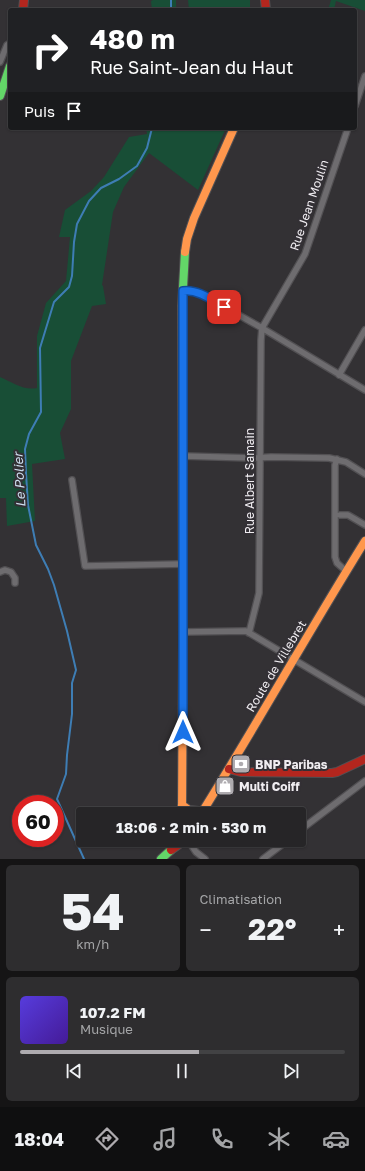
<!DOCTYPE html>
<html lang="fr">
<meta charset="utf-8">
<style>
body{margin:0;font-family:"Golos Text",sans-serif;background:#2e2d2f;color:#f1f3f6;height:100vh;display:flex;flex-direction:column;font-size:15px;white-space:nowrap}
*{box-sizing:border-box;margin:0}
p{font-size:13px;color:#a4a5a7}
.icon{flex:none;width:22px;height:22px;fill:none;stroke:currentColor;stroke-width:2;stroke-linecap:round;stroke-linejoin:round}
.map{position:relative;height:859px;overflow:hidden}
.side{display:flex;flex-direction:column;gap:6px;padding:6px;background:#151415;flex:1}
.side>*{flex:none}
.hud{position:absolute;left:8px;top:8px;width:349px;height:122px;border-radius:4px;box-shadow:0 1px 3px #0004,0 0 0 1px #424244;background:#202124;color:#fff;overflow:hidden}
.speed{position:absolute;left:12px;top:795px;display:flex;gap:8px;font-size:20px;font-weight:700;text-align:center}
.speed>*{display:grid;place-content:center;width:52px;height:52px;border-radius:50%;background:#262527;box-shadow:0 1px 3px #0004,0 0 0 1px #424244;line-height:1}
.speed .limit{border:6px solid #d22;background:#fff;color:#111}
.pin{position:absolute;display:grid;place-items:center;width:34px;height:34px;color:#fff;margin:-17px;border-radius:8px;box-shadow:0 2px 6px #0006}
.me{position:absolute;width:44px;margin:-22px;rotate:0deg;stroke-linejoin:round;filter:drop-shadow(0 0 3px #0008)}
.turn{display:flex;align-items:center;gap:14px;height:84px;padding:0 16px;font-size:18px}
.turn .icon{width:52px;height:52px;stroke-width:2.5}
.turn b{display:block;font-size:28px;line-height:34px}
.then{display:flex;align-items:center;height:38px;padding:0 16px;background:#0003;gap:8px;font-size:15px}
.big{font-size:30px;font-weight:700;line-height:1.1}
.side .tile{flex:1;display:flex;flex-direction:column;justify-content:center;gap:6px;min-width:0;padding:0 14px;border-radius:6px;background:#2e2d2f}
.side .dial{align-items:center;gap:0}
.dial b{font-size:52px;line-height:1}
.song{display:flex;align-items:center;gap:12px}
.cover{width:48px;height:48px;border-radius:6px;background:linear-gradient(135deg,hsl(250 70% 55%),hsl(260 70% 35%))}
.played{height:4px;border-radius:2px;background:linear-gradient(90deg,#aeabaf 55%,#424244 55%)}
.keys{display:flex;justify-content:space-around;direction:ltr}
.heat{display:flex;justify-content:space-between;align-items:center;font-size:22px;direction:ltr}
.side .tiles{flex:1;display:grid;gap:6px;grid-template-columns:1fr 1fr}
.tile:last-child{grid-column:span 2}
.trip{position:absolute;left:76px;top:807px;width:230px;height:40px;border-radius:4px;background:#262527;box-shadow:0 1px 3px #0004,0 0 0 1px #424244;font-weight:700;line-height:40px;text-align:center}
.tab-bar{display:flex;height:64px;justify-content:space-around;align-items:center;background:#0f0f10;color:#a4a5a7}
.tab-bar .icon{width:28px;height:28px}
.tab-bar .selected{color:#aeabaf}
.tab-bar b{font-size:18px;color:#f1f3f6}
.map>svg:first-child{display:block}
.green{fill:#184e36}
.lines{fill:none;stroke-linecap:round;stroke-linejoin:round}
.stream{stroke:#3e7db4;stroke-width:2}
.street-casing{stroke:#525053;stroke-width:8}
.fast-casing{stroke:#525053;stroke-width:10}
.slow-casing{stroke:#525053;stroke-width:10}
.jam-casing{stroke:#525053;stroke-width:10}
.street{stroke:#6e6c6f;stroke-width:5.5}
.fast{stroke:#63d668;stroke-width:8}
.slow{stroke:#ff974d;stroke-width:8}
.jam{stroke:#b3261e;stroke-width:8}
.route-casing{stroke:#114b97;stroke-width:10}
.route{stroke:#1a73e8;stroke-width:7}
.labels{text-anchor:middle;dominant-baseline:central;stroke-width:4;stroke-linejoin:round;paint-order:stroke}
.street-label{font-size:12px;fill:#f0edf1;stroke:#333035}
.poi-label{font-size:12px;font-weight:bold;fill:#f0edf1;stroke:#333035;text-anchor:start}
.water-label{font-size:13px;font-style:italic;fill:#cddeef;stroke:#333035}
</style>
<div class="map">
<svg width="365" height="859" viewBox="0 0 365 859">
<rect width="100%" height="100%" fill="#333134"/>
<path class="green" d="M 153,0 L 176,0 L 176,10 L 152,10 L 151,1 Z
M 188,0 L 250,0 L 250,10 L 189,10 Z
M 331,0 L 365,0 L 365,11 L 336,1 L 334,10 L 328,10 Z
M 146,128 L 226,128 L 198,190 L 149,153 L 124,187 L 113,212 L 102,285 L 103,286 L 106,304 L 92,306 L 71,361 L 71,409 L 60,433 L 65,459 L 32,464 L 35,521 L 7,526 L 6,498 L 0,498 L 0,377 C 12,382 24,391 37,388 L 37,336 L 46,303 L 66,281 L 70,237 L 59,237 L 65,210 L 91,191 L 104,177 L 129,137 L 147,134 Z"/>
<g class="lines">
<path class="stream" d="M 171,0 L 171,10
M 84,859 L 57,799 L 66,774 L 67,755 L 72,714 L 72,683 L 76,670 L 67,631 L 54,585 L 48,569 L 36,545 L 28,505 L 26,473 L 25,449 L 29,434 L 41,412 L 40,348 L 54,302 L 69,287 L 72,276 L 74,242 L 77,224 L 89,201 L 101,188 L 119,179 L 137,166 L 147,148 L 152,128"/>
<defs>
<path id="street" d="M 0,62 L 7,45 L 10,43
M 355,106 L 365,76
M 183,291 L 189,290 L 201,294 L 262,328 L 365,390
M 339,375 L 365,330
M 183,456 L 253,458 L 271,457 L 329,458 L 346,462 L 365,474
M 337,459 L 335,465 L 335,557 L 337,563 L 346,571
M 72,480 L 85,566 L 183,564
M 340,515 L 348,515 L 365,525
M 0,572 L 5,570 L 11,572 L 15,578 L 15,583
M 183,632 L 246,631 L 365,702
M 249,633 L 259,593 L 261,340 L 262,328 L 305,254 L 348,128
M 299,831 L 365,781
M 188,840 L 196,852 L 205,859
M 263,859 L 288,840"/>
<path id="fast" d="M 0,96 L 10,66
M 183,643 L 182,306 L 185,252
M 161,859 L 171,850 L 177,840"/>
<path id="slow" d="M 185,252 L 187,239 L 194,218 L 234,128
M 182,805 L 189,810 L 199,811
M 182,814 L 183,643
M 201,814 C 257,724 309,631 365,541"/>
<path id="jam" d="M 265,0 L 266,10
M 23,10 L 24,0
M 229,769 L 241,772 L 332,773 L 337,772 L 365,759
M 171,850 L 185,840"/>
</defs>
<use href="#street" class="street-casing"/>
<use href="#fast" class="fast-casing"/>
<use href="#slow" class="slow-casing"/>
<use href="#jam" class="jam-casing"/>
<use href="#street" class="street"/>
<use href="#fast" class="fast"/>
<use href="#slow" class="slow"/>
<use href="#jam" class="jam"/>
</g>
<g class="lines">
<defs>
<path id="route" d="M 183,732 L 183,291 C 198,289 212,300 224,307"/>
</defs>
<use href="#route" class="route-casing"/>
<use href="#route" class="route"/>
</g>
<defs>
<symbol id="bank-square" viewBox="-11 -11 22 22"><rect x="-9" y="-9" width="18" height="18" rx="4" fill="#aeabaf" stroke="#333035"/><path d="M-6-4H6V4H-6ZM0-2.3a2.3 2.3 0 1 0 0 4.6a2.3 2.3 0 1 0 0-4.6Z" fill="#fff"/></symbol>
<symbol id="shop-square" viewBox="-11 -11 22 22"><rect x="-9" y="-9" width="18" height="18" rx="4" fill="#aeabaf" stroke="#333035"/><path d="M-5-2.5h2.3a2.7 3.5 0 0 1 5.4 0H5L5.5 6h-11ZM-1.5-2.5h3a1.5 2.3 0 0 0-3 0Z" fill="#fff"/></symbol>
</defs>
<g fill-rule="evenodd">
<use href="#bank-square" x="230" y="753" width="22" height="22"/>
<use href="#shop-square" x="214" y="775" width="22" height="22"/>
</g>
<g class="labels">
<g class="street-label">
<text transform="translate(309 205) rotate(-71)">Rue Jean Moulin</text>
<text transform="translate(249 481) rotate(-90)">Rue Albert Samain</text>
<text transform="translate(276 666) rotate(-59)">Route de Villebret</text>
</g>
<g class="poi-label">
<text x="255" y="764">BNP Paribas</text>
<text x="239" y="786">Multi Coiff</text>
</g>
<g class="water-label">
<text transform="translate(19 480) rotate(-93)">Le Polier</text>
</g>
</g>
</svg>
<div class="speed"><div class="limit">60</div></div>
<div class="pin" style="left:224px;top:307px;background:#d93025"><svg class="icon" aria-label="arrive" viewBox="0 0 24 24"><path d="M6 21V4h12l-3 4 3 4H6"/></svg></div>
<svg class="me" style="left:183px;top:732px" viewBox="-20 -20 40 40"><path d="M0-17L14 15 0 8-14 15z" fill="#1a73e8" stroke="#fff" stroke-width="4"/></svg>
<div class="trip">18:06 · 2 min · 530 m</div>
<div class="hud">
<div class="turn"><svg class="icon" aria-label="right" viewBox="0 0 24 24"><path d="M7 20v-9h11M14 6l5 5-5 5"/></svg><div><b>480 m</b>Rue Saint-Jean du Haut</div></div>
<div class="then">Puis<svg class="icon" aria-label="arrive" viewBox="0 0 24 24"><path d="M6 21V4h12l-3 4 3 4H6"/></svg></div>
</div>
</div>
<section class="side">
<div class="tiles">
<div class="tile dial"><b>54</b><p>km/h</p></div>
<div class="tile"><p>Climatisation</p>
<div class="heat"><a>−</a><b class="big">22°</b><a>+</a></div>
</div>
<div class="tile">
<div class="song"><i class="cover"></i><div><b>107.2 FM</b><p>Musique</p></div></div>
<div class="played"></div>
<div class="keys"><svg class="icon" aria-label="previous" viewBox="0 0 24 24"><path d="M18 5L8 12l10 7zM5 5v14"/></svg><svg class="icon" aria-label="pause" viewBox="0 0 24 24"><path d="M8 5v14M16 5v14"/></svg><svg class="icon" aria-label="next" viewBox="0 0 24 24"><path d="M6 5l10 7-10 7zM19 5v14"/></svg></div>
</div>
</div>
</section>
<nav class="tab-bar">
<b>18:04</b>
<svg class="icon selected" aria-label="directions" viewBox="0 0 24 24"><path d="M12 3l9 9-9 9-9-9zM9 14v-3h6M13 9l2 2-2 2"/></svg>
<svg class="icon" aria-label="music" viewBox="0 0 24 24"><path d="M9 18V5l10-2v13"/><circle cx="6" cy="18" r="3"/><circle cx="16" cy="16" r="3"/></svg>
<svg class="icon" aria-label="phone" viewBox="0 0 24 24"><path d="M5 4h4l2 5-3 2q2 4 5 5l2-3 5 2v4C11 20 4 13 5 4z"/></svg>
<svg class="icon" aria-label="climate" viewBox="0 0 24 24"><path d="M12 3v18M4 7l16 10M4 17L20 7"/></svg>
<svg class="icon" aria-label="car" viewBox="0 0 24 24"><path d="M5 17H2v-5l4-1 3-4h7l3 4 3 1v5h-3M9 17h6M6 11h13"/><circle cx="7" cy="17" r="2"/><circle cx="17" cy="17" r="2"/></svg>
</nav>
